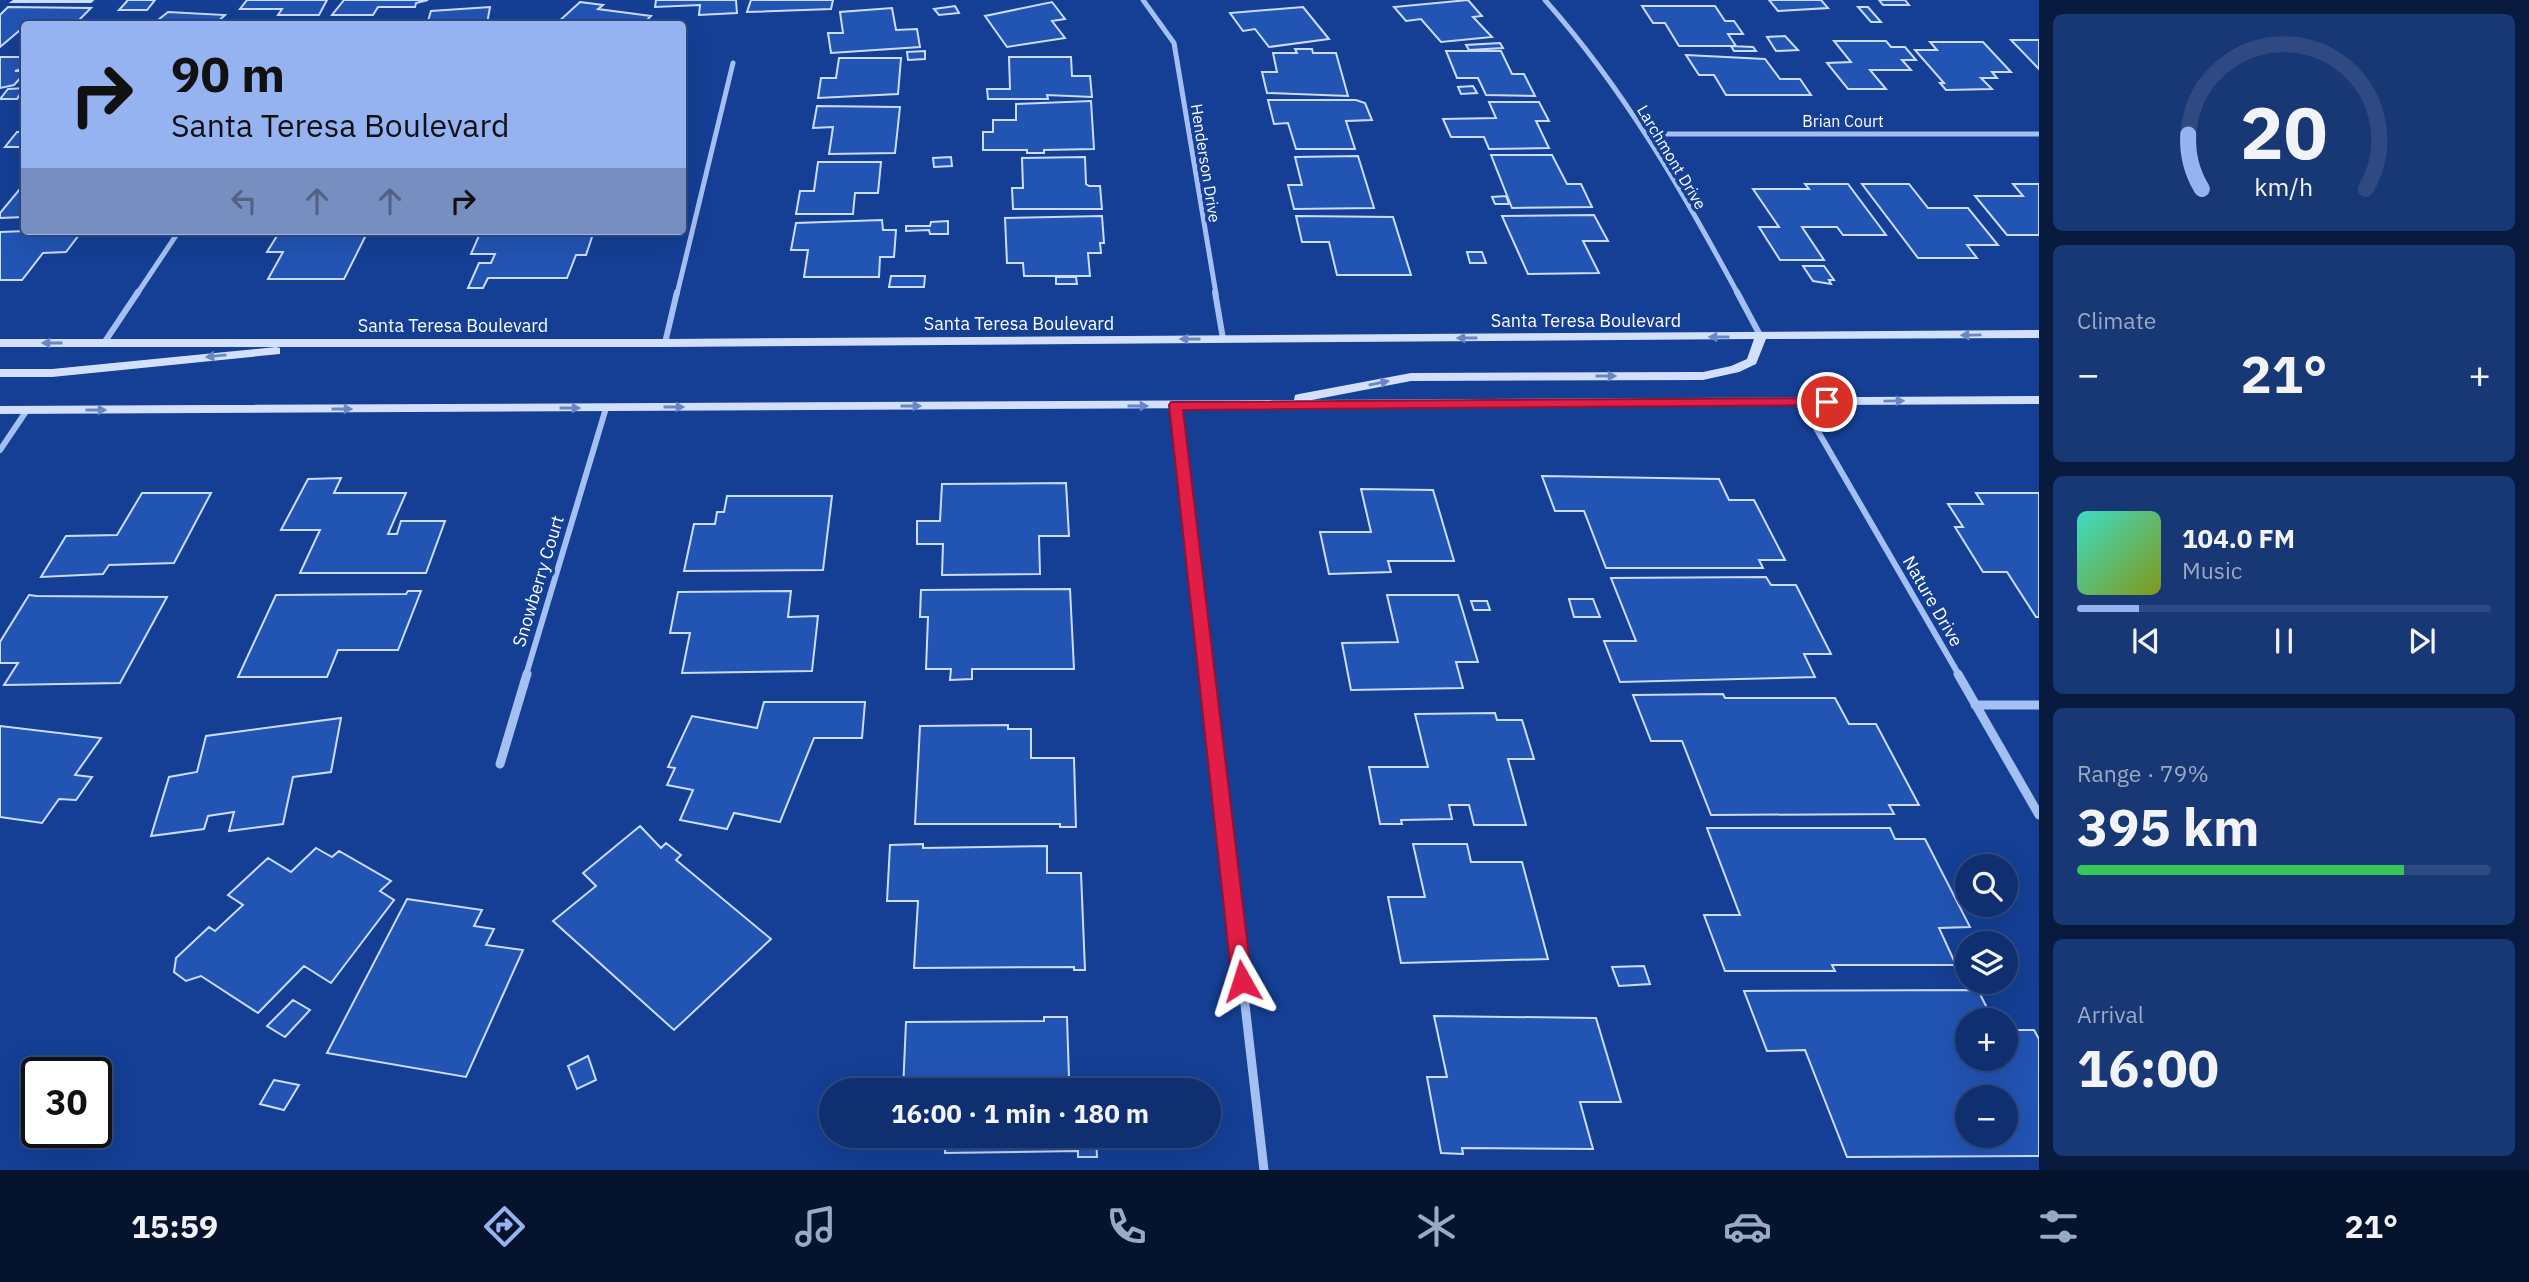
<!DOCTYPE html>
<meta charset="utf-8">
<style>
body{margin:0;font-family:"IBM Plex Sans",sans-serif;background:#183775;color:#f1f3f6;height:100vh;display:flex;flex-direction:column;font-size:26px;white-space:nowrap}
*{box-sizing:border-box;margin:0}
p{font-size:23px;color:#9ba9c3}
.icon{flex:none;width:38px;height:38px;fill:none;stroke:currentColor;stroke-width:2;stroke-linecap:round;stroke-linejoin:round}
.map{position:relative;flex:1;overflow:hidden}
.panel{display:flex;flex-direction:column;gap:14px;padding:14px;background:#081a3e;width:490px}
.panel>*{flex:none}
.banner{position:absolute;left:21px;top:21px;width:665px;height:214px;border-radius:7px;box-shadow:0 7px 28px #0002,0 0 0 2px #2f4a83;background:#95b2f1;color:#111;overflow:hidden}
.controls{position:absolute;left:1955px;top:854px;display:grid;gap:14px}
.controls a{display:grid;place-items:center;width:63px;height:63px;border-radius:50%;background:#0f2f70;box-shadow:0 7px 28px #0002,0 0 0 2px #2f4a83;font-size:35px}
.speed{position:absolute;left:21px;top:1057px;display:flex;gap:14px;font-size:35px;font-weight:700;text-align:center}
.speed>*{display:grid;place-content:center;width:91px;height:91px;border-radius:50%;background:#0f2f70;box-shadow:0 7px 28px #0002,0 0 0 2px #2f4a83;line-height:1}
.speed .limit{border:4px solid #111;border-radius:10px;background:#fff;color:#111}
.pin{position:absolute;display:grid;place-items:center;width:60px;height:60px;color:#fff;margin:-30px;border:4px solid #fff;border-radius:50%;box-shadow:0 2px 7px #0007}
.me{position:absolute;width:77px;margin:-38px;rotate:354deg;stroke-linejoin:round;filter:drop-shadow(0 0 5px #0008)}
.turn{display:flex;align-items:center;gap:24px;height:147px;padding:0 35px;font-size:32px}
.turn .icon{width:91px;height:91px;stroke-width:2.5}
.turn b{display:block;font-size:49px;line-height:60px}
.lanes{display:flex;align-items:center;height:66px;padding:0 35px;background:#0003;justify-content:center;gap:35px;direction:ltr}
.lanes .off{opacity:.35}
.big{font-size:52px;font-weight:700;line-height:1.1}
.panel .tile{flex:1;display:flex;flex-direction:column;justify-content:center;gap:10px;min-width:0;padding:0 24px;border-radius:10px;background:#183775}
.panel .dial{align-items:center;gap:0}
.dial svg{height:182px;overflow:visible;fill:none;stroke:#2f4a83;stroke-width:7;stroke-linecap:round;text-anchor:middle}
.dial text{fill:#f1f3f6;stroke:none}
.song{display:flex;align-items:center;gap:21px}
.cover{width:84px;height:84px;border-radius:10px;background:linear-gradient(135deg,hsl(170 70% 55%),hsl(70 70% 35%))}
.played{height:7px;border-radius:4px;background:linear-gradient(90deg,#95b2f1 15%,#2f4a83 15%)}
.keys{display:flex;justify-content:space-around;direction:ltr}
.heat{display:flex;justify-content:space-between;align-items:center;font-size:38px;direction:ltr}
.charge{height:10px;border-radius:5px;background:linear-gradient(90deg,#34c759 79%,#2f4a83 0)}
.trip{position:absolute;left:819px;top:1078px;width:402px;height:70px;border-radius:35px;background:#0f2f70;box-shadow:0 7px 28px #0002,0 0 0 2px #2f4a83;font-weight:700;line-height:70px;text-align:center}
.tabs{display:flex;height:112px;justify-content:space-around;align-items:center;background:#06132d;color:#9ba9c3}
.tabs .icon{width:49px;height:49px}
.tabs .current{color:#95b2f1}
.tabs b{font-size:32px;color:#f1f3f6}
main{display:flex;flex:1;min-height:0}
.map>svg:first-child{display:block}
.building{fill:#2254b4;stroke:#cbdcfd;stroke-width:2;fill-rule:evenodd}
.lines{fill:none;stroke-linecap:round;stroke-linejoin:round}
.minor-far2{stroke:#a4bff2;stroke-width:5}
.minor-far1{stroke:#a4bff2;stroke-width:6}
.minor{stroke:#a4bff2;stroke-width:9}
.secondary{fill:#d3e0fc;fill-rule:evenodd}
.oneway{fill:#6a87c3}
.route{fill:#e11d48;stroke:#92132f;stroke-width:2}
.labels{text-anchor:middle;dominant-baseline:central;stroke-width:7;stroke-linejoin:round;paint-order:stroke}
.far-street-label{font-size:16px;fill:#fff;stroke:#143f95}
.street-label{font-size:18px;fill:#fff;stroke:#143f95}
</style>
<main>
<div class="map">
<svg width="2039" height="1170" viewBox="0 0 2039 1170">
<rect width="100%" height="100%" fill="#143f95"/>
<path class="building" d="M 15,0 L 93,0 L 91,2 L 12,2 Z
M 128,0 L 155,0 L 147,10 L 119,10 Z
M 247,0 L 327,0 L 319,15 L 278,15 L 282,9 L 240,9 Z
M 344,0 L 428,0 L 416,3 L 415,7 L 378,7 L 373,15 L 332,15 Z
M 656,0 L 736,0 L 737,13 L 699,15 L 700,5 L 655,7 Z
M 751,0 L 833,0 L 831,9 L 747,12 Z
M 1468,0 L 1482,16 L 1473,17 L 1492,37 L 1441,42 L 1421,19 L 1406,21 L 1394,7 Z
M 1769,0 L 1821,0 L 1828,8 L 1778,11 Z
M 1879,0 L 1905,0 L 1909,5 L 1883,5 Z
M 580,2 L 603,5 L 598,9 L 651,16 L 643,24 L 556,24 Z
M 1052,2 L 1065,19 L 1052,21 L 1065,38 L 1007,47 L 985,16 Z
M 955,6 L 959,13 L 939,15 L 934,9 Z
M 1642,6 L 1715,6 L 1725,21 L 1734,21 L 1743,34 L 1728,34 L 1736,46 L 1679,46 L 1665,23 L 1653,23 Z
M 8,7 L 91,8 L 75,24 L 24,24 L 24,31 L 19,31 L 0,47 L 0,15 Z
M 490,7 L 487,24 L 427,24 L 431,11 Z
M 1303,7 L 1329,39 L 1269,47 L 1255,29 L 1243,31 L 1230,13 Z
M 1858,7 L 1868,7 L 1881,22 L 1871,22 Z
M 892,8 L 896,30 L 917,29 L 920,47 L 831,53 L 828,33 L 843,33 L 840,12 Z
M 168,12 L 225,15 L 215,24 L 153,24 Z
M 1785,36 L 1798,50 L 1776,51 L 1767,37 Z
M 2011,40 L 2039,40 L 2039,69 Z
M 1834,41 L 1886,41 L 1891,47 L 1905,47 L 1916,60 L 1902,60 L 1911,70 L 1870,70 L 1886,89 L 1848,89 L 1827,63 L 1851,62 Z
M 1930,42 L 1983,42 L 2011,72 L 1992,72 L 1997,78 L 1981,78 L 1992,89 L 1946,90 L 1940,83 L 1944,83 L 1915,50 L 1937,50 Z
M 1500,43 L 1503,48 L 1469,50 L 1466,45 Z
M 1731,46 L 1753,47 L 1756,51 L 1734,51 Z
M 1295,49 L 1312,49 L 1313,53 L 1336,53 L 1348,96 L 1267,93 L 1262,72 L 1277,72 L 1273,53 L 1297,53 Z
M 925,51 L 925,59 L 908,60 L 907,52 Z
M 1446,51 L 1501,51 L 1512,74 L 1524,74 L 1535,96 L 1486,95 L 1478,78 L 1457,78 Z
M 1686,55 L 1765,59 L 1780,79 L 1800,79 L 1811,95 L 1726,95 L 1714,75 L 1699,75 Z
M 0,57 L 24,57 L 24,68 L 15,71 L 24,71 L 24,74 L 14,85 L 0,88 Z
M 1009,57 L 1071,57 L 1072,76 L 1090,76 L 1092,97 L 1047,95 L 1048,99 L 988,99 L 987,89 L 1010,89 Z
M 839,58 L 901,58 L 898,94 L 818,98 L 821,78 L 836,78 Z
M 1473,86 L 1477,93 L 1461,94 L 1458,87 Z
M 24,88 L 17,99 L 0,99 L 8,89 Z
M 1268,100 L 1356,100 L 1365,103 L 1372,120 L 1346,121 L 1355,149 L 1296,149 L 1288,123 L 1274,124 Z
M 1091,101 L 1094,149 L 1044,150 L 1044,153 L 1027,153 L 1027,150 L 983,150 L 983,132 L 993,132 L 993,120 L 1016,120 L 1016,104 Z
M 1489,102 L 1539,102 L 1549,121 L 1536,121 L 1549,148 L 1489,149 L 1484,137 L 1451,137 L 1443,119 L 1496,118 Z
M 817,106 L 900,107 L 895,153 L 829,154 L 833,127 L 813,128 Z
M 17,132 L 24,132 L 24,147 L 5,147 Z
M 1491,155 L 1552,155 L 1567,184 L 1581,184 L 1592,207 L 1512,208 Z
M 1358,156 L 1374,208 L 1294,209 L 1288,185 L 1302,185 L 1295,157 Z
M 951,157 L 952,166 L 934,167 L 933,158 Z
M 1085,157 L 1086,184 L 1089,186 L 1100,186 L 1102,209 L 1013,209 L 1012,188 L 1023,188 L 1022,158 Z
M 818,162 L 881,162 L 878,193 L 855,193 L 853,214 L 796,214 L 800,191 L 814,191 Z
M 24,184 L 24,217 L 0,218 L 0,213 Z
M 1805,184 L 1848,184 L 1886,235 L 1843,235 L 1837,227 L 1802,227 L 1824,260 L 1780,260 L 1759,227 L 1779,227 L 1753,189 L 1809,189 Z
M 1862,184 L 1909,184 L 1928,208 L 1968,208 L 1998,245 L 1967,245 L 1977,258 L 1918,258 Z
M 2013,184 L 2039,184 L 2039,235 L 2007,235 L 1975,196 L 2023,196 Z
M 1506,196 L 1509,204 L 1495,204 L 1492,197 Z
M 1594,215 L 1608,241 L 1583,241 L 1599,273 L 1528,274 L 1502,216 Z
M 1102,216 L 1104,243 L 1100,243 L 1101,253 L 1088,253 L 1090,276 L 1024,276 L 1023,263 L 1007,263 L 1005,218 Z
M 1296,216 L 1393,217 L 1411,275 L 1337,275 L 1329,242 L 1302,242 Z
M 882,220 L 883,230 L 896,230 L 894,257 L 880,257 L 879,277 L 804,277 L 808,250 L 791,250 L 796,223 Z
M 948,221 L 948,234 L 930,234 L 929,230 L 906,231 L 906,226 L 930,226 L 931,222 Z
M 26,231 L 82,231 L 66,252 L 43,253 L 22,280 L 0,280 L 0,232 Z
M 280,231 L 368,231 L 344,279 L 268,279 L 283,252 L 267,252 Z
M 481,231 L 594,231 L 586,255 L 576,255 L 567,278 L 488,278 L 483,288 L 468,288 L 479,263 L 491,263 L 495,254 L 471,254 Z
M 1467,252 L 1482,252 L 1486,263 L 1470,263 Z
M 1803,266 L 1824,266 L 1834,280 L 1829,280 L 1831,284 L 1813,281 Z
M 891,276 L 925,276 L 924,287 L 889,287 Z
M 1056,277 L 1076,277 L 1077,284 L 1056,284 Z
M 1542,476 L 1719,479 L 1729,500 L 1754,500 L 1785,560 L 1759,560 L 1763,568 L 1606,568 L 1584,511 L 1555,511 Z
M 341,478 L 334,493 L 406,493 L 388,534 L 397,534 L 401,521 L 445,521 L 426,573 L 300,573 L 320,530 L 281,530 L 308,479 Z
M 1066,483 L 1069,536 L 1039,536 L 1040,574 L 942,575 L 943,544 L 917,544 L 917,521 L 940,521 L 942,484 Z
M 1361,489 L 1433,490 L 1454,561 L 1388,561 L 1391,572 L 1329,574 L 1320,532 L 1371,532 Z
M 142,493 L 211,493 L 174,563 L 109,565 L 103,574 L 41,577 L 66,536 L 117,535 Z
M 1976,493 L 2039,493 L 2039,617 L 2036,617 L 2007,572 L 1983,572 L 1955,527 L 1963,527 L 1948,504 L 1983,504 Z
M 727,496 L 832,496 L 823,570 L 684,571 L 694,524 L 715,524 L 717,512 L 724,512 Z
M 1766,577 L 1771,585 L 1796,585 L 1831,654 L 1804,654 L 1815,677 L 1620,682 L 1604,641 L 1636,641 L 1611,578 Z
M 1070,589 L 1074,669 L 972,669 L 972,679 L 950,680 L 951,669 L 926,669 L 928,617 L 920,617 L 921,590 Z
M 408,591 L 421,591 L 398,650 L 338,650 L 327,677 L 238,677 L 276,595 L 406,594 Z
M 791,591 L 788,617 L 818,616 L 812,671 L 682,673 L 690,633 L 670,633 L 678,592 Z
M 29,595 L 37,596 L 167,597 L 120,683 L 4,685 L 18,663 L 0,663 L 0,642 Z
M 1387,595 L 1458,595 L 1478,662 L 1456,662 L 1463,688 L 1351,690 L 1342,643 L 1398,642 Z
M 1569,599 L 1593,599 L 1600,617 L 1574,617 Z
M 1471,601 L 1487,601 L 1490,610 L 1474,610 Z
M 1723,694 L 1725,698 L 1835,698 L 1849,724 L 1876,724 L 1919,805 L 1889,805 L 1894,814 L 1711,815 L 1682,741 L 1651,741 L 1633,695 Z
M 764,702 L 865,702 L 862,738 L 814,738 L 780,822 L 734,813 L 727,829 L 680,820 L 693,790 L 667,785 L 675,768 L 668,767 L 692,716 L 757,728 Z
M 1495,713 L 1497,720 L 1522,720 L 1534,759 L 1508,759 L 1526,825 L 1474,825 L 1469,805 L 1449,805 L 1452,819 L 1401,820 L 1402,824 L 1380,824 L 1369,767 L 1428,767 L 1415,714 Z
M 341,718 L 331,772 L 293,777 L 283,824 L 229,831 L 234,812 L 208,816 L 204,829 L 151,836 L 169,777 L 197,772 L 206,736 Z
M 1008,725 L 1008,729 L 1031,729 L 1031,758 L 1074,758 L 1076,827 L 1060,827 L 1060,824 L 915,824 L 920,726 Z
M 0,726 L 101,738 L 75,775 L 92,777 L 76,800 L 59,799 L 42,823 L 0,817 Z
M 640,826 L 661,848 L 666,843 L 681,855 L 676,860 L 771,939 L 674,1030 L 553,921 L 596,886 L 583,873 Z
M 1707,828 L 1890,828 L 1895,839 L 1925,839 L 1970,927 L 1939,928 L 1956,965 L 1832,965 L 1835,971 L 1725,971 L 1704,915 L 1740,915 Z
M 923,844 L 923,848 L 1047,846 L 1047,873 L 1081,873 L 1085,970 L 1074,970 L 1074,967 L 914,968 L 918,901 L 887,901 L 890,845 Z
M 1413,844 L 1467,844 L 1471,862 L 1522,862 L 1548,959 L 1401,963 L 1388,897 L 1425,897 Z
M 316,848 L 332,857 L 339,851 L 391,881 L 380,891 L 394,900 L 331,983 L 304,966 L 258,1013 L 201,976 L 186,981 L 174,972 L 176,958 L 209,927 L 215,931 L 243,905 L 228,895 L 268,858 L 291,872 Z
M 407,899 L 482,910 L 474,926 L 494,929 L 486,945 L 523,950 L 466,1077 L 327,1053 Z
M 1644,966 L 1650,984 L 1619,986 L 1612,967 Z
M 1978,990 L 1993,1020 L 1967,1020 L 1967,1059 L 2006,1059 L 2006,1030 L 2034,1030 L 2039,1039 L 2039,1156 L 1847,1157 L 1805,1050 L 1767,1051 L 1744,991 ZM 1967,1097 L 2006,1097 L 2006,1136 L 1967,1136 Z
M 293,1000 L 310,1010 L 285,1037 L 267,1026 Z
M 1434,1016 L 1596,1018 L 1621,1102 L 1580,1102 L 1593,1149 L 1462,1148 L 1463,1154 L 1441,1153 L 1427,1077 L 1447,1077 Z
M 1044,1017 L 1067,1017 L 1069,1078 L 1093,1077 L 1093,1090 L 903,1090 L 906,1022 L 1044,1021 Z
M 588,1056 L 596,1080 L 577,1089 L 568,1066 Z
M 274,1080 L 299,1085 L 284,1110 L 260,1104 Z
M 946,1136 L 1096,1136 L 1097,1157 L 1078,1157 L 1078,1151 L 945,1153 Z"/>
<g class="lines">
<path class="minor-far2" d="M 1143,0 L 1174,43 L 1216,294
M 1545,0 C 1624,89 1682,190 1738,294
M 1646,134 L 2039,134
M 137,294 L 179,231
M 677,294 L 733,63"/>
<path class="minor-far1" d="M 1215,292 L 1223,339
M 1737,292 L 1761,337
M 104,343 L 138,292
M 665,343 L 677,292
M 1801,402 L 1959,675
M 1176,405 L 1207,675
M 0,450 L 27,410
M 526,675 L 606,408"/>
<path class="minor" d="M 1207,674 L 1264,1170
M 1958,674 L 2039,815
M 1975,705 L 2039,705
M 500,764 L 527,674"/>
<path class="secondary" d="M 2039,330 L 2039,338 L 1766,339 L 1756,364 L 1739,372 L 1703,380 L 1411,381 L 1312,400 L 2039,396 L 2039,404 L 0,414 L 0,406 L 1294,400 L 1295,395 L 1299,394 L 1411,373 L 1703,372 L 1731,366 L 1747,359 L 1754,339 L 665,347 L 0,347 L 0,339 L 665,339 Z
M 276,347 L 280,348 L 280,354 L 52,377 L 0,377 L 0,369 L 52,369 Z"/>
</g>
<defs><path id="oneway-solid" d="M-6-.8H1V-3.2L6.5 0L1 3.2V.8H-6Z" transform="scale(1.75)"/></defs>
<g class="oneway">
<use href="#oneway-solid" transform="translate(1971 335) rotate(179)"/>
<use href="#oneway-solid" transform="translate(1719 337) rotate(180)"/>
<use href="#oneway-solid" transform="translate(1467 338) rotate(180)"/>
<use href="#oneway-solid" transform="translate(1190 339) rotate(180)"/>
<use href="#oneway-solid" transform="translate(52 343) rotate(180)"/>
<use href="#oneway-solid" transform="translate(216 356) rotate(174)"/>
<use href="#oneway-solid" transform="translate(1606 376)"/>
<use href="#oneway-solid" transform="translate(1379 383) rotate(-11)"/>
<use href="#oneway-solid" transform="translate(1894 401) rotate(-1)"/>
<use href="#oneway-solid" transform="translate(911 406)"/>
<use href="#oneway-solid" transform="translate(1138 406)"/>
<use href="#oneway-solid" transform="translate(674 407)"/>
<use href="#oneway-solid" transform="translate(570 408)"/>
<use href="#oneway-solid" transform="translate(342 409)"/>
<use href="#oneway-solid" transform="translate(96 410)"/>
</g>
<path class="route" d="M 1827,398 L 1832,399 L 1832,405 L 1183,410 L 1252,981 L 1249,988 L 1242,990 L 1235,988 L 1232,981 L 1169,405 L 1171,402 Z"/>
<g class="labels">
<g class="far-street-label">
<text x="1843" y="121">Brian Court</text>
<text transform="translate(1672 157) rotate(59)">Larchmont Drive</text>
<text transform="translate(1206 163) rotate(81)">Henderson Drive</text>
</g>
<g class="street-label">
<text x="1586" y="320">Santa Teresa Boulevard</text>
<text x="1019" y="323">Santa Teresa Boulevard</text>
<text x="453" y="325">Santa Teresa Boulevard</text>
<text transform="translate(538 581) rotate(-73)">Snowberry Court</text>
<text transform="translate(1933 601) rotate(60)">Nature Drive</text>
</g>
</g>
</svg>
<div class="controls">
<a><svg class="icon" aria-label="search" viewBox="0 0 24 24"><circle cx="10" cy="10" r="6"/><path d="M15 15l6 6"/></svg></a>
<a><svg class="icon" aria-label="layers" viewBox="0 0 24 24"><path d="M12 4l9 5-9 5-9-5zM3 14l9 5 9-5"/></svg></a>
<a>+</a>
<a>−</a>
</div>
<div class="speed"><div class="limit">30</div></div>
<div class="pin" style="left:1827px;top:402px;background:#d93025"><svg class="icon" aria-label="arrive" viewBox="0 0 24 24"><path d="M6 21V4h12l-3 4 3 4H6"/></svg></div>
<svg class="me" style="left:1242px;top:981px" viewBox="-20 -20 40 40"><path d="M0-17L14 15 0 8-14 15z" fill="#e11d48" stroke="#fff" stroke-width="4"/></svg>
<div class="trip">16:00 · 1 min · 180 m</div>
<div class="banner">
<div class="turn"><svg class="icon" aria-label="right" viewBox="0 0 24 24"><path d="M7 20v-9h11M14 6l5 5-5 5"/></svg><div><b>90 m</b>Santa Teresa Boulevard</div></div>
<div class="lanes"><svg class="icon off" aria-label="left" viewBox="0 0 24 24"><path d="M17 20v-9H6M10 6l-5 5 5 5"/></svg><svg class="icon off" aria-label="ahead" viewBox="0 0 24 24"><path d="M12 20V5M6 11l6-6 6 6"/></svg><svg class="icon off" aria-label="ahead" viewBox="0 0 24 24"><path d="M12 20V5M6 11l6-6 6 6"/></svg><svg class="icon" aria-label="right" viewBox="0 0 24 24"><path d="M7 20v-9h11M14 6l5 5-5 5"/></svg></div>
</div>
</div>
<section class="panel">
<div class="tile dial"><svg viewBox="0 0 100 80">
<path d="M14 69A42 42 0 1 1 86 69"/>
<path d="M14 69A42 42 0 0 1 8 45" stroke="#95b2f1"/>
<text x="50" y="56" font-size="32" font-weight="700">20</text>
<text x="50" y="72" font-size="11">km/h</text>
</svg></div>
<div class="tile"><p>Climate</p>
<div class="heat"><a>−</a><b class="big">21°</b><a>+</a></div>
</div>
<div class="tile">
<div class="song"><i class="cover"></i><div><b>104.0 FM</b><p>Music</p></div></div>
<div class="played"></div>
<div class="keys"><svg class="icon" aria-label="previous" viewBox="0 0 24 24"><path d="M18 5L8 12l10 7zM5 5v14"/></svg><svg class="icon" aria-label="pause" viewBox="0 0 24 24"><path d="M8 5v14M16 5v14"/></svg><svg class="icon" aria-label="next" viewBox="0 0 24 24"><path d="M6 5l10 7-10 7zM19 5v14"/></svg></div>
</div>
<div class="tile"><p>Range · 79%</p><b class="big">395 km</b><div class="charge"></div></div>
<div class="tile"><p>Arrival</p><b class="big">16:00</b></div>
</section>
</main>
<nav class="tabs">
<b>15:59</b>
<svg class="icon current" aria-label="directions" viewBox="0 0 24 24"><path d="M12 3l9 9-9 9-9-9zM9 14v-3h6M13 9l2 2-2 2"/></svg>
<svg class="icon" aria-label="music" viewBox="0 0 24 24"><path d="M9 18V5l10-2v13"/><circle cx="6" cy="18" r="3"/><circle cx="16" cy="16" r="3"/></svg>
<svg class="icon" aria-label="phone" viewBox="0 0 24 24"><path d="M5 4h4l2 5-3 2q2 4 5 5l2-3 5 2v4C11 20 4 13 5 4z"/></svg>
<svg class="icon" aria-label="climate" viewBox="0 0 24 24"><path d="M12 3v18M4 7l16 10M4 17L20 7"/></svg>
<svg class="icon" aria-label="car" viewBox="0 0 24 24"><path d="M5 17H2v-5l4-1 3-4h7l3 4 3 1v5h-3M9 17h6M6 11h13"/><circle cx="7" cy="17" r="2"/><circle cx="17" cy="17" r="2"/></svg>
<svg class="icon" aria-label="filters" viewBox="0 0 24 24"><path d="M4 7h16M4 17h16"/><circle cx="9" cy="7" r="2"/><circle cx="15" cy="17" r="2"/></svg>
<b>21°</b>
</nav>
